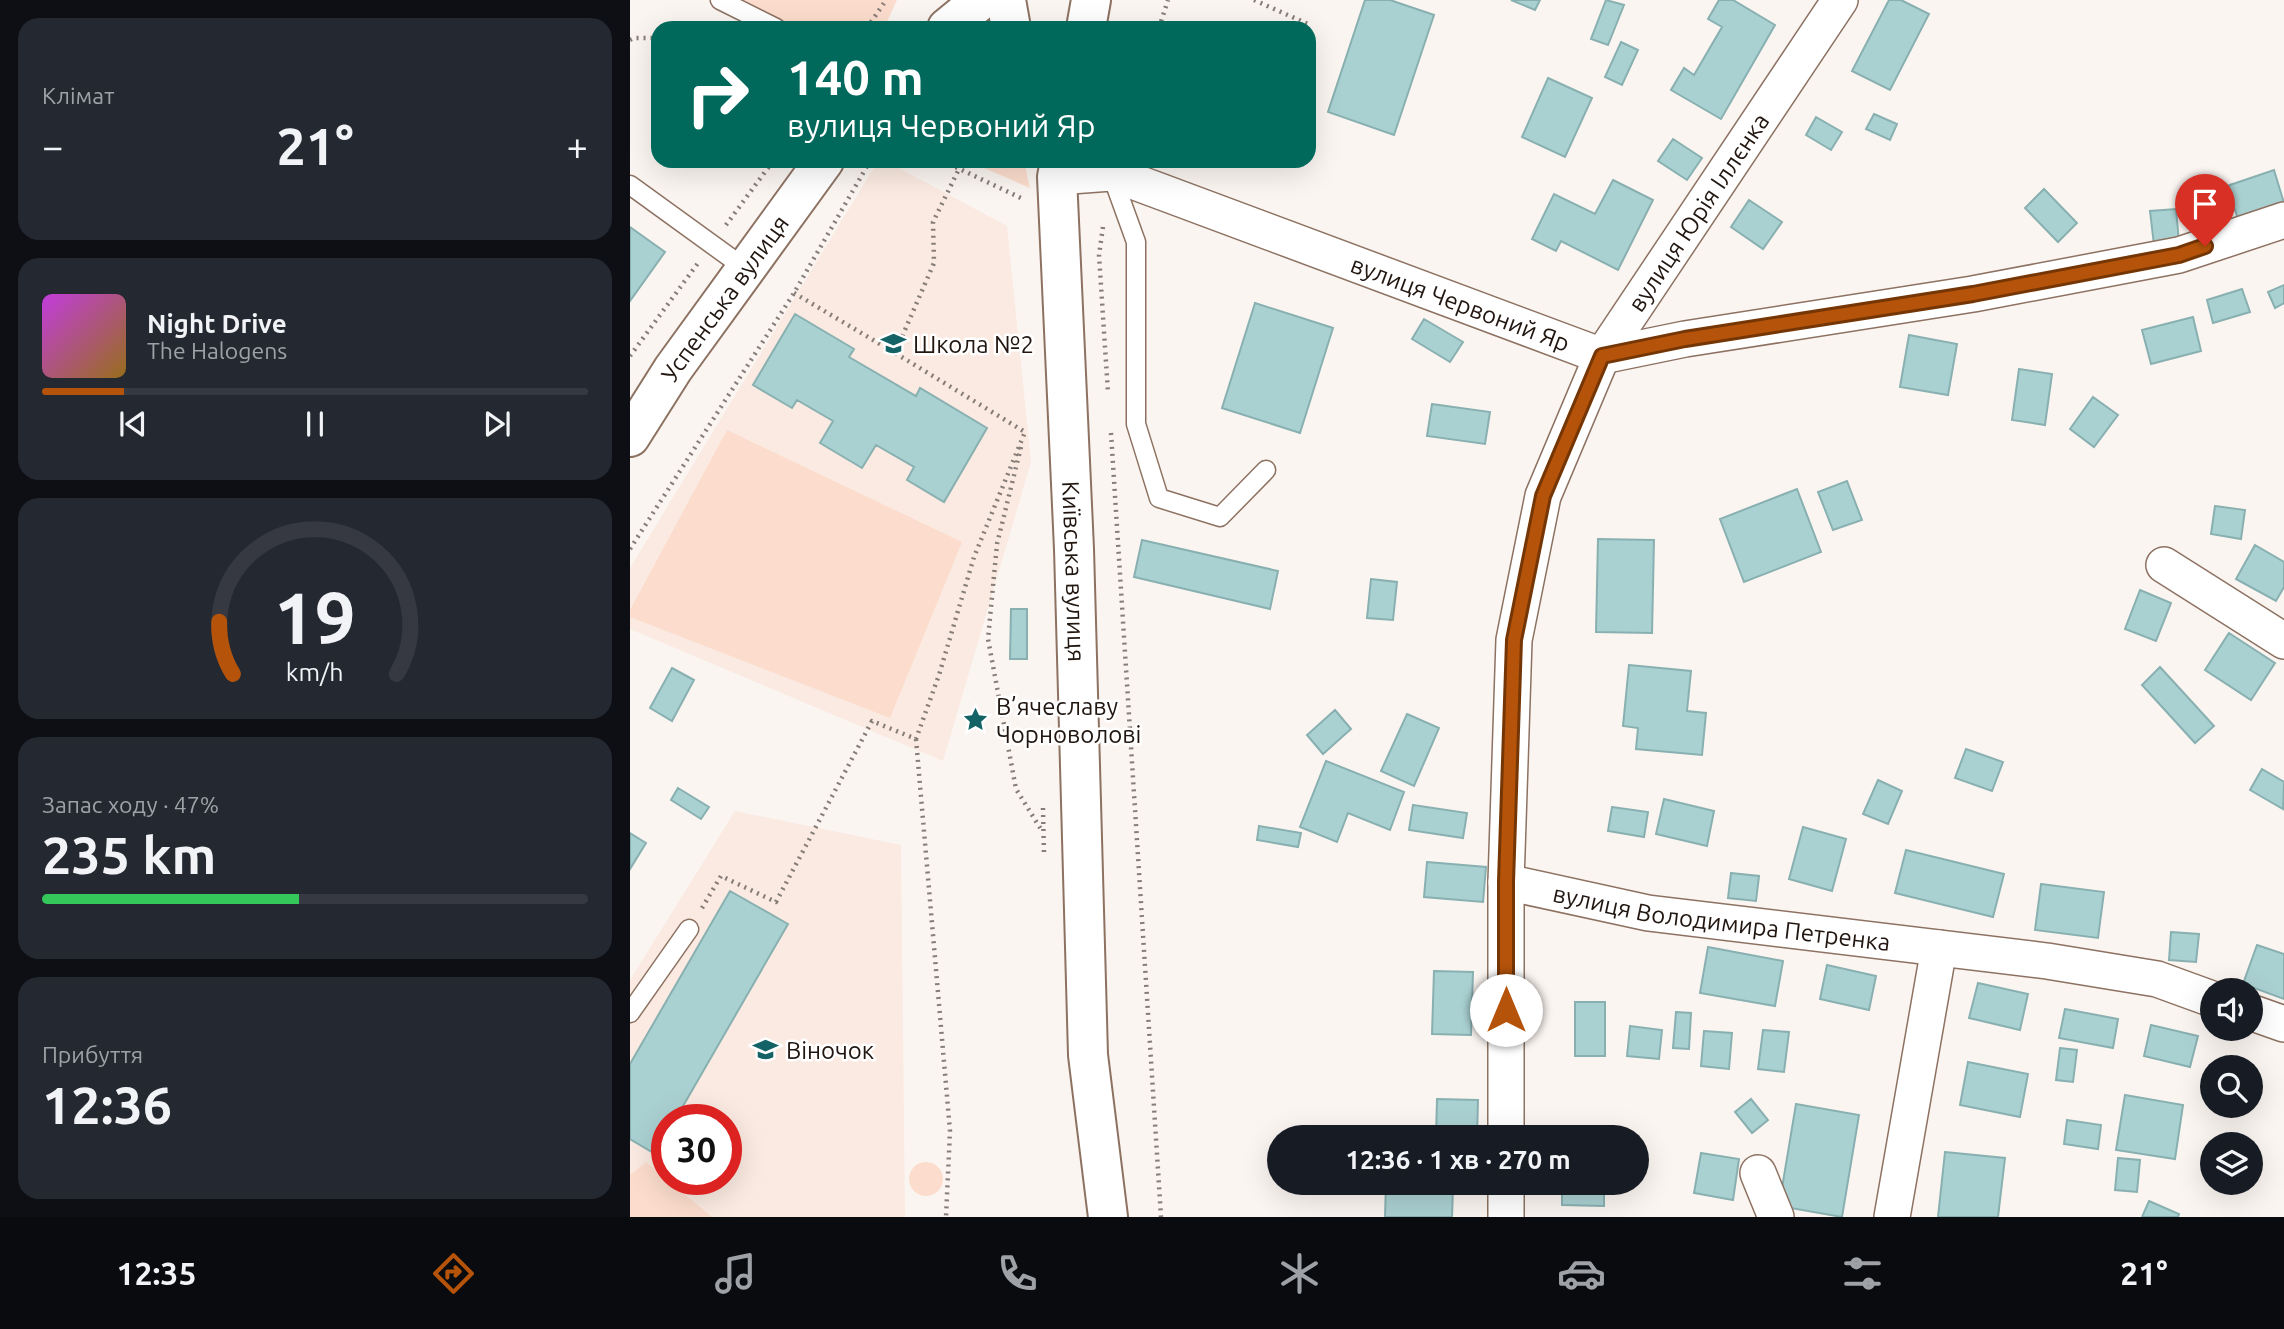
<!DOCTYPE html>
<html lang="uk">
<meta charset="utf-8">
<style>
body{margin:0;font-family:Ubuntu,sans-serif;background:#242831;color:#f1f3f6;height:100vh;display:flex;flex-direction:column;font-size:26px;white-space:nowrap}
*{box-sizing:border-box;margin:0}
p{font-size:23px;color:#9ea1a6}
.icon{flex:none;width:38px;height:38px;fill:none;stroke:currentColor;stroke-width:2;stroke-linecap:round;stroke-linejoin:round}
.map{position:relative;flex:1;overflow:hidden}
.sheet{display:flex;flex-direction:column;gap:18px;padding:18px;background:#0d0f14;width:630px}
.sheet>*{flex:none}
.banner{position:absolute;left:21px;top:21px;width:665px;height:147px;border-radius:21px;box-shadow:0 7px 28px #0002;background:#00695c;color:#fff;overflow:hidden}
.buttons{position:absolute;left:1570px;top:978px;display:grid;gap:14px}
.buttons a{display:grid;place-items:center;width:63px;height:63px;border-radius:50%;background:#171b24;box-shadow:0 7px 28px #0002;font-size:35px}
.speed{position:absolute;left:21px;top:1104px;display:flex;gap:14px;font-size:35px;font-weight:700;text-align:center}
.speed>*{display:grid;place-content:center;width:91px;height:91px;border-radius:50%;background:#171b24;box-shadow:0 7px 28px #0002;line-height:1}
.speed .limit{border:10px solid #d22;background:#fff;color:#111}
.pin{position:absolute;display:grid;place-items:center;width:60px;height:60px;color:#fff;margin:-72px -30px;border-radius:50% 50% 50% 0;rotate:-45deg;box-shadow:0 0 7px #0007}
.pin .icon{rotate:45deg}
.me{position:absolute;width:77px;margin:-38px;rotate:0deg;stroke-linejoin:round;filter:drop-shadow(0 0 5px #0008)}
.turn{display:flex;align-items:center;gap:24px;height:147px;padding:0 21px;font-size:32px}
.turn .icon{width:91px;height:91px;stroke-width:2.5}
.turn b{display:block;font-size:49px;line-height:60px}
.big{font-size:52px;font-weight:600;line-height:1.1}
.sheet .card{flex:1;display:flex;flex-direction:column;justify-content:center;gap:10px;min-width:0;padding:0 24px;border-radius:21px;background:#242831}
.sheet .dial{align-items:center;gap:0}
.dial svg{height:182px;overflow:visible;fill:none;stroke:#363941;stroke-width:7;stroke-linecap:round;text-anchor:middle}
.dial text{fill:#f1f3f6;stroke:none}
.song{display:flex;align-items:center;gap:21px}
.cover{width:84px;height:84px;border-radius:10px;background:linear-gradient(135deg,hsl(290 70% 55%),hsl(40 70% 35%))}
.played{height:7px;border-radius:4px;background:linear-gradient(90deg,#b45309 15%,#363941 15%)}
.keys{display:flex;justify-content:space-around;direction:ltr}
.heat{display:flex;justify-content:space-between;align-items:center;font-size:38px;direction:ltr}
.charge{height:10px;border-radius:5px;background:linear-gradient(90deg,#34c759 47%,#363941 0)}
.trip{position:absolute;left:637px;top:1125px;width:382px;height:70px;border-radius:35px;background:#171b24;box-shadow:0 7px 28px #0002;font-weight:600;line-height:70px;text-align:center}
.tabs{display:flex;height:112px;justify-content:space-around;align-items:center;background:#090b0e;color:#9ea1a6}
.tabs .icon{width:49px;height:49px}
.tabs .selected{color:#b45309}
.tabs b{font-size:32px;color:#f1f3f6}
main{display:flex;flex:1;min-height:0}
.map>svg:first-child{display:block}
.built{fill:#faeae1;fill-rule:evenodd}
.green{fill:#fcddcd}
.building{fill:#aad1d2;stroke:#89b0b1;stroke-width:2}
.lines{fill:none;stroke-linecap:round;stroke-linejoin:round}
.service-casing{stroke:#8d7262;stroke-width:21}
.minor-casing{stroke:#8d7262;stroke-width:38}
.tertiary-casing{stroke:#8d7262;stroke-width:42}
.primary-casing{stroke:#8d7262;stroke-width:42}
.path{stroke:#867d78;stroke-width:4.5;stroke-dasharray:2 5;stroke-linecap:butt}
.service{stroke:#fff;stroke-width:18}
.minor{stroke:#fff;stroke-width:35}
.tertiary{stroke:#fff;stroke-width:38}
.primary{stroke:#fff;stroke-width:38}
.route-casing{stroke:#753606;stroke-width:18}
.route{stroke:#b45309;stroke-width:12}
.labels{text-anchor:middle;dominant-baseline:central;stroke-width:5;stroke-linejoin:round;paint-order:stroke}
.street-label{font-size:24px;fill:#211610;stroke:#fff}
.poi-label{font-size:24px;fill:#211610;stroke:#fff;text-anchor:start}
</style>
<main>
<section class="sheet">
<div class="card"><p>Клімат</p>
<div class="heat"><a>−</a><b class="big">21°</b><a>+</a></div>
</div>
<div class="card">
<div class="song"><i class="cover"></i><div><b>Night Drive</b><p>The Halogens</p></div></div>
<div class="played"></div>
<div class="keys"><svg class="icon" aria-label="previous" viewBox="0 0 24 24"><path d="M18 5L8 12l10 7zM5 5v14"/></svg><svg class="icon" aria-label="pause" viewBox="0 0 24 24"><path d="M8 5v14M16 5v14"/></svg><svg class="icon" aria-label="next" viewBox="0 0 24 24"><path d="M6 5l10 7-10 7zM19 5v14"/></svg></div>
</div>
<div class="card dial"><svg viewBox="0 0 100 80">
<path d="M14 69A42 42 0 1 1 86 69"/>
<path d="M14 69A42 42 0 0 1 8 46" stroke="#b45309"/>
<text x="50" y="56" font-size="32" font-weight="700">19</text>
<text x="50" y="72" font-size="11">km/h</text>
</svg></div>
<div class="card"><p>Запас ходу · 47%</p><b class="big">235 km</b><div class="charge"></div></div>
<div class="card"><p>Прибуття</p><b class="big">12:36</b></div>
</section>
<div class="map">
<svg width="1654" height="1217" viewBox="0 0 1654 1217">
<rect width="100%" height="100%" fill="#fbf5f1"/>
<path class="built" d="M 248,161 L 256,161 L 377,226 L 401,462 L 313,761 L 0,629 L 0,568 Z
M 105,811 L 271,845 L 275,1217 L 0,1217 L 0,980 ZM 37,1120 L 96,1120 L 96,1180 L 37,1180 Z"/>
<path class="green" d="M 90,0 L 267,0 L 254,28 L 146,28 Z
M 356,161 L 394,161 L 400,188 L 352,167 Z
M 97,430 L 332,542 L 260,718 L 0,617 L 0,610 Z
M 16,1162 L 82,1217 L 0,1217 L 0,1175 Z
M279 1179a17 17 0 1 1 34 0a17 17 0 1 1-34 0Z"/>
<path class="building" d="M 735,0 L 760,0 L 804,15 L 764,135 L 698,112 Z
M 881,0 L 910,0 L 905,10 Z
M 976,0 L 994,5 L 978,45 L 961,39 Z
M 1089,0 L 1103,0 L 1145,25 L 1091,119 L 1041,90 L 1054,68 L 1064,75 L 1092,27 L 1078,19 Z
M 1259,0 L 1271,0 L 1299,14 L 1260,90 L 1222,71 Z
M 991,42 L 1008,50 L 992,85 L 975,77 Z
M 918,78 L 962,98 L 935,157 L 892,137 Z
M 1244,114 L 1267,124 L 1260,140 L 1236,129 Z
M 1186,117 L 1212,132 L 1201,150 L 1176,135 Z
M 1043,139 L 1072,158 L 1057,180 L 1028,161 Z
M 1644,170 L 1654,203 L 1608,219 L 1597,186 Z
M 983,180 L 1023,200 L 988,270 L 931,241 L 926,251 L 902,239 L 924,194 L 965,214 Z
M 1414,189 L 1447,223 L 1428,242 L 1395,208 Z
M 1119,200 L 1152,222 L 1133,249 L 1101,227 Z
M 1546,209 L 1549,242 L 1524,245 L 1520,211 Z
M 0,227 L 35,252 L 0,301 Z
M 1654,285 L 1654,303 L 1645,308 L 1638,292 Z
M 1612,289 L 1620,312 L 1583,323 L 1577,300 Z
M 625,303 L 703,328 L 670,433 L 592,408 Z
M 165,314 L 224,349 L 219,357 L 286,396 L 290,388 L 357,428 L 314,502 L 277,480 L 284,467 L 246,445 L 232,468 L 190,443 L 203,421 L 167,400 L 162,408 L 123,385 Z
M 1563,317 L 1571,351 L 1521,364 L 1512,330 Z
M 794,319 L 833,342 L 820,362 L 782,339 Z
M 1279,335 L 1327,344 L 1318,395 L 1270,387 Z
M 1389,369 L 1422,374 L 1415,425 L 1382,420 Z
M 1463,397 L 1488,415 L 1464,447 L 1440,429 Z
M 802,404 L 860,412 L 855,444 L 797,436 Z
M 1217,481 L 1232,520 L 1203,530 L 1188,492 Z
M 1167,489 L 1191,552 L 1114,582 L 1090,519 Z
M 1585,506 L 1615,510 L 1611,539 L 1581,534 Z
M 968,539 L 1024,540 L 1022,633 L 966,632 Z
M 512,540 L 648,571 L 640,609 L 504,577 Z
M 1625,545 L 1654,562 L 1654,587 L 1646,601 L 1606,579 Z
M 741,579 L 767,582 L 763,620 L 737,618 Z
M 1510,590 L 1541,603 L 1526,641 L 1495,629 Z
M 381,609 L 397,609 L 397,659 L 380,659 Z
M 1599,633 L 1645,663 L 1621,700 L 1575,670 Z
M 999,665 L 1061,671 L 1057,711 L 1076,713 L 1072,755 L 1006,749 L 1008,728 L 993,726 Z
M 1530,667 L 1584,726 L 1565,743 L 1512,685 Z
M 42,668 L 64,680 L 42,721 L 20,708 Z
M 705,710 L 721,729 L 693,754 L 677,735 Z
M 777,714 L 809,728 L 784,786 L 751,771 Z
M 1336,749 L 1373,762 L 1362,791 L 1325,778 Z
M 696,761 L 774,792 L 760,830 L 718,813 L 707,842 L 670,827 Z
M 1632,769 L 1654,782 L 1653,809 L 1620,790 Z
M 1248,780 L 1272,791 L 1258,824 L 1233,814 Z
M 48,788 L 79,807 L 71,819 L 41,800 Z
M 1034,799 L 1084,811 L 1077,846 L 1026,834 Z
M 783,805 L 837,813 L 833,838 L 779,830 Z
M 982,807 L 1018,812 L 1014,837 L 978,831 Z
M 629,826 L 671,833 L 668,847 L 627,840 Z
M 1173,827 L 1216,839 L 1202,891 L 1159,879 Z
M 0,833 L 16,843 L 0,869 Z
M 1276,850 L 1374,874 L 1363,917 L 1265,893 Z
M 797,862 L 856,867 L 853,902 L 794,897 Z
M 1101,873 L 1129,876 L 1126,901 L 1098,898 Z
M 1411,884 L 1474,892 L 1468,938 L 1405,930 Z
M 100,891 L 158,924 L 45,1120 L 37,1120 L 37,1134 L 25,1154 L 0,1139 L 0,1064 Z
M 1541,932 L 1569,934 L 1566,962 L 1539,960 Z
M 1627,945 L 1654,954 L 1654,999 L 1613,984 Z
M 1078,947 L 1153,961 L 1145,1006 L 1070,993 Z
M 1197,965 L 1246,976 L 1239,1010 L 1190,999 Z
M 804,971 L 843,972 L 841,1035 L 802,1034 Z
M 1348,983 L 1398,994 L 1390,1030 L 1339,1018 Z
M 945,1002 L 975,1002 L 975,1056 L 945,1056 Z
M 1435,1009 L 1488,1019 L 1483,1048 L 1429,1038 Z
M 1046,1012 L 1061,1013 L 1059,1049 L 1043,1048 Z
M 1521,1025 L 1568,1036 L 1560,1067 L 1514,1056 Z
M 1000,1026 L 1032,1030 L 1029,1059 L 997,1056 Z
M 1133,1030 L 1159,1032 L 1154,1072 L 1128,1069 Z
M 1074,1031 L 1102,1033 L 1099,1069 L 1071,1066 Z
M 1430,1048 L 1447,1050 L 1443,1082 L 1426,1080 Z
M 1338,1062 L 1398,1074 L 1390,1117 L 1330,1105 Z
M 1495,1095 L 1553,1105 L 1545,1159 L 1486,1150 Z
M 807,1099 L 848,1100 L 847,1138 L 806,1138 Z
M 1121,1099 L 1138,1120 L 1122,1133 L 1105,1112 Z
M 1166,1104 L 1229,1115 L 1212,1217 L 1149,1206 Z
M 1437,1120 L 1471,1125 L 1468,1149 L 1434,1144 Z
M 1315,1152 L 1375,1158 L 1368,1217 L 1308,1217 Z
M 1071,1153 L 1109,1159 L 1103,1200 L 1064,1193 Z
M 1488,1158 L 1510,1160 L 1507,1192 L 1485,1190 Z
M 756,1183 L 846,1183 L 845,1187 L 823,1186 L 822,1217 L 755,1217 Z
M 932,1183 L 974,1183 L 974,1206 L 932,1205 Z
M 1519,1201 L 1549,1214 L 1548,1217 L 1512,1217 Z"/>
<g class="lines">
<defs>
<path id="service" d="M 90,0 L 146,28
M 481,173 L 506,242 L 506,424 L 529,498 L 590,517 L 636,470
M 0,185 L 116,269
M 0,1013 L 59,929"/>
<g id="minor">
<path id="s1" d="M 427,177 L 481,173 L 972,356 L 1055,339 L 1343,294 L 1549,255 L 1654,220"/>
<path d="M 1534,565 L 1654,641"/>
<path id="s2" d="M 876,882 L 1018,913 L 1417,961 L 1527,979 L 1582,999"/>
<path d="M 1620,1012 L 1654,1024"/>
<path id="s3" d="M 876,1138 L 876,882 L 884,640 L 913,496 L 972,356 L 1210,0"/>
<path d="M 1128,1173 L 1146,1217"/>
<path d="M 876,1217 L 876,1183"/>
<path d="M 1262,1217 L 1309,948"/>
</g>
<g id="tertiary">
<path d="M 317,28 L 351,0"/>
<path id="s4" d="M 0,437 L 43,369 L 194,161"/>
</g>
<g id="primary">
<path d="M 376,0 L 381,28"/>
<path d="M 456,28 L 461,0"/>
<path id="s5" d="M 430,161 L 427,177 L 444,549 L 458,1055 L 478,1217"/>
</g>
</defs>
<use href="#service" class="service-casing"/>
<use href="#minor" class="minor-casing"/>
<use href="#tertiary" class="tertiary-casing"/>
<use href="#primary" class="primary-casing"/>
<path class="path" d="M 624,0 L 678,24
M 237,28 L 256,0
M 529,28 L 538,0
M 0,40 L 4,38 L 28,38
M 313,161 L 391,198 L 392,202
M 96,225 L 143,161
M 473,227 L 469,255 L 478,393
M 164,293 L 265,353
M 0,356 L 68,263
M 481,433 L 531,1217
M 391,447 L 367,544 L 358,639 L 386,789 L 412,831
M 0,549 L 164,293 L 240,161
M 286,739 L 320,1131 L 316,1217
M 413,808 L 414,855
M 72,908 L 91,876 L 146,902 L 242,721 L 286,739 L 309,675 L 344,557 L 395,432 L 265,353 L 304,263 L 303,222 L 329,169"/>
<use href="#service" class="service"/>
<use href="#minor" class="minor"/>
<use href="#tertiary" class="tertiary"/>
<use href="#primary" class="primary"/>
</g>
<g class="lines">
<defs>
<path id="route" d="M 876,1010 L 876,882 L 884,640 L 913,496 L 972,356 L 1055,339 L 1343,294 L 1549,255 L 1575,246"/>
</defs>
<use href="#route" class="route-casing"/>
<use href="#route" class="route"/>
</g>
<defs>
<symbol id="school-bare" viewBox="-9 -9 18 18"><path d="M0-5L7-2L0 1L-7-2ZM-4 1L0 2.5L4 1V4Q0 6-4 4Z" fill="#136366" stroke="#fff" stroke-width="2.5" paint-order="stroke"/></symbol>
<symbol id="sight-bare" viewBox="-9 -9 18 18"><path d="M0-6L1.8-2.2L6-1.7L2.9 1.2L3.7 5.4L0 3.3L-3.7 5.4L-2.9 1.2L-6-1.7L-1.8-2.2Z" fill="#136366" stroke="#fff" stroke-width="2.5" paint-order="stroke"/></symbol>
</defs>
<g fill-rule="evenodd">
<use href="#school-bare" x="246" y="326" width="35" height="35"/>
<use href="#sight-bare" x="328" y="702" width="35" height="35"/>
<use href="#school-bare" x="118" y="1032" width="35" height="35"/>
</g>
<g class="labels">
<g class="street-label">
<text stroke="none"><textPath href="#s3" startOffset="970">вулиця Юрія Іллєнка</textPath></text>
<text stroke="none"><textPath href="#s4" startOffset="168">Успенська вулиця</textPath></text>
<text stroke="none"><textPath href="#s1" startOffset="427">вулиця Червоний Яр</textPath></text>
<text stroke="none"><textPath href="#s5" startOffset="411">Київська вулиця</textPath></text>
<text stroke="none"><textPath href="#s2" startOffset="219">вулиця Володимира Петренка</textPath></text>
</g>
<g class="poi-label">
<text x="283" y="344">Школа №2</text>
<text x="366" y="706">В’ячеславу<tspan x="366" dy="28">Чорноволові</tspan></text>
<text x="156" y="1050">Віночок</text>
</g>
</g>
</svg>
<div class="buttons">
<a><svg class="icon" aria-label="sound" viewBox="0 0 24 24"><path d="M4 9h4l5-4v14l-5-4H4zM17 9q2 3 0 6"/></svg></a>
<a><svg class="icon" aria-label="search" viewBox="0 0 24 24"><circle cx="10" cy="10" r="6"/><path d="M15 15l6 6"/></svg></a>
<a><svg class="icon" aria-label="layers" viewBox="0 0 24 24"><path d="M12 4l9 5-9 5-9-5zM3 14l9 5 9-5"/></svg></a>
</div>
<div class="speed"><div class="limit">30</div></div>
<div class="pin" style="left:1575px;top:246px;background:#d93025"><svg class="icon" aria-label="arrive" viewBox="0 0 24 24"><path d="M6 21V4h12l-3 4 3 4H6"/></svg></div>
<svg class="me" style="left:876px;top:1010px" viewBox="-20 -20 40 40"><circle r="19" fill="#fff"/><path d="M0-13L10 11 0 6-10 11z" fill="#b45309"/></svg>
<div class="trip">12:36 · 1 хв · 270 m</div>
<div class="banner">
<div class="turn"><svg class="icon" aria-label="right" viewBox="0 0 24 24"><path d="M7 20v-9h11M14 6l5 5-5 5"/></svg><div><b>140 m</b>вулиця Червоний Яр</div></div>
</div>
</div>
</main>
<nav class="tabs">
<b>12:35</b>
<svg class="icon selected" aria-label="directions" viewBox="0 0 24 24"><path d="M12 3l9 9-9 9-9-9zM9 14v-3h6M13 9l2 2-2 2"/></svg>
<svg class="icon" aria-label="music" viewBox="0 0 24 24"><path d="M9 18V5l10-2v13"/><circle cx="6" cy="18" r="3"/><circle cx="16" cy="16" r="3"/></svg>
<svg class="icon" aria-label="phone" viewBox="0 0 24 24"><path d="M5 4h4l2 5-3 2q2 4 5 5l2-3 5 2v4C11 20 4 13 5 4z"/></svg>
<svg class="icon" aria-label="climate" viewBox="0 0 24 24"><path d="M12 3v18M4 7l16 10M4 17L20 7"/></svg>
<svg class="icon" aria-label="car" viewBox="0 0 24 24"><path d="M5 17H2v-5l4-1 3-4h7l3 4 3 1v5h-3M9 17h6M6 11h13"/><circle cx="7" cy="17" r="2"/><circle cx="17" cy="17" r="2"/></svg>
<svg class="icon" aria-label="filters" viewBox="0 0 24 24"><path d="M4 7h16M4 17h16"/><circle cx="9" cy="7" r="2"/><circle cx="15" cy="17" r="2"/></svg>
<b>21°</b>
</nav>
